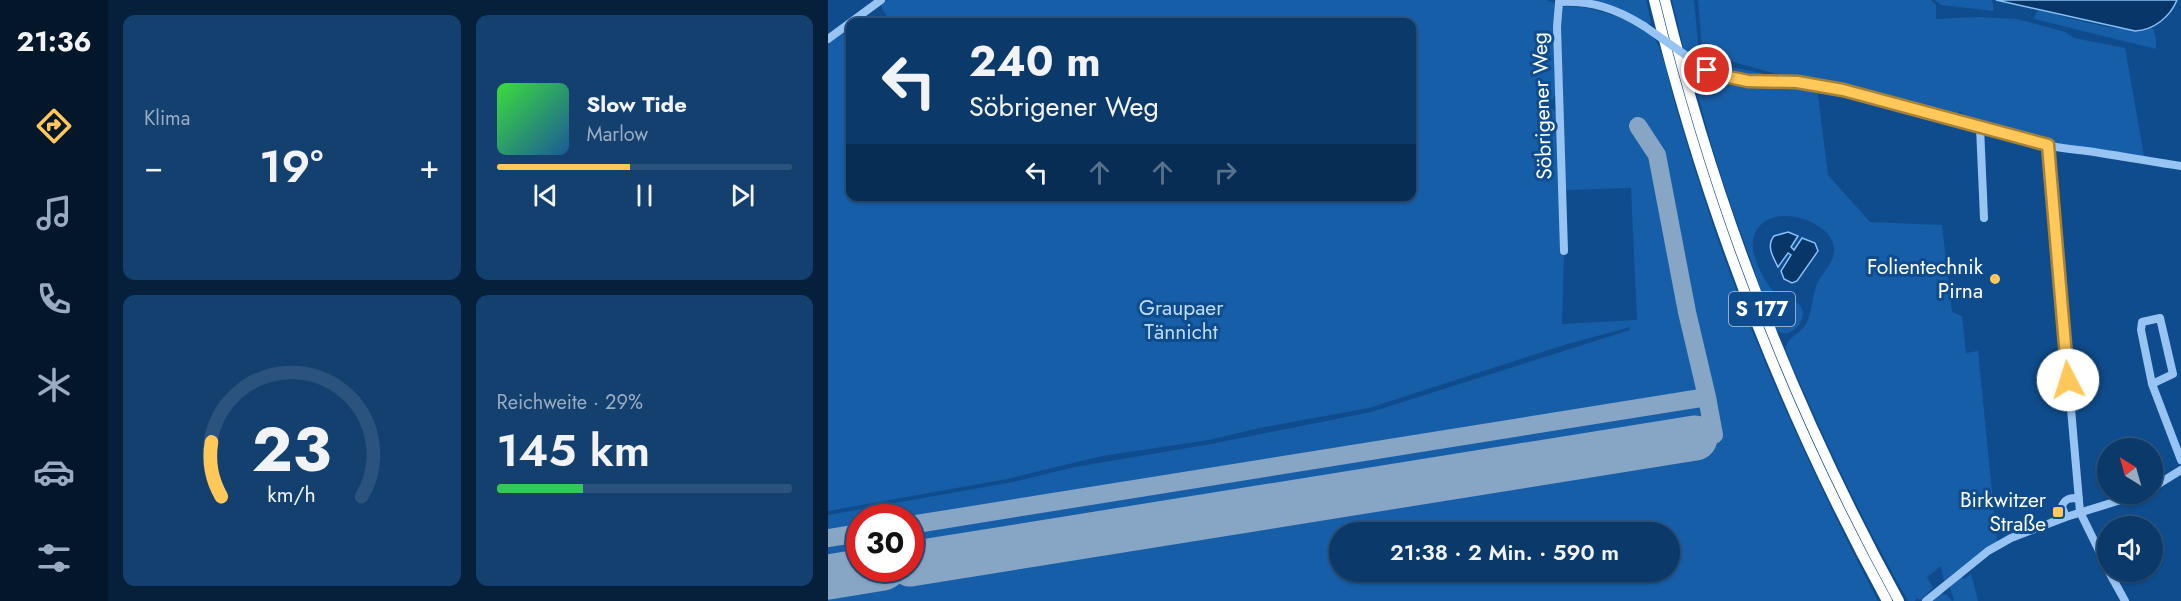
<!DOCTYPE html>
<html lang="de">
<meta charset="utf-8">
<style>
body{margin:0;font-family:Jost,sans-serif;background:#144070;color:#f1f3f6;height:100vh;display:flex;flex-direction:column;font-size:22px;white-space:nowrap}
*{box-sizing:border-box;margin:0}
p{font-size:20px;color:#9aacc1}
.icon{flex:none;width:33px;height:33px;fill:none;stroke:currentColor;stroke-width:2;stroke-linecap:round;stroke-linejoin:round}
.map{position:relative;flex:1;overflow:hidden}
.drawer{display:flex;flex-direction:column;gap:15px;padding:15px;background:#061f3a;width:720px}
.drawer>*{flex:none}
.banner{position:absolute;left:18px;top:18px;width:570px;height:183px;border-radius:12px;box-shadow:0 2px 4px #0004,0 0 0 2px #2b537e;background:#0b396a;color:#f1f3f6;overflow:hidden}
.needle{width:39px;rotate:323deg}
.fabs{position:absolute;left:1269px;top:438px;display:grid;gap:12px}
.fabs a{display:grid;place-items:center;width:66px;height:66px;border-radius:50%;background:#0b396a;box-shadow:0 2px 4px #0004,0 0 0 2px #2b537e;font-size:30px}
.speed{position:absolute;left:18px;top:504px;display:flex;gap:12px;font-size:30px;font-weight:700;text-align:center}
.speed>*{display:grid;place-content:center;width:78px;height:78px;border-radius:50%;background:#0b396a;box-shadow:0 2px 4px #0004,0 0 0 2px #2b537e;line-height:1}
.speed .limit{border:9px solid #d22;background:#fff;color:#111}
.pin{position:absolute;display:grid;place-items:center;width:51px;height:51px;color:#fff;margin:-26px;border:3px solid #fff;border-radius:50%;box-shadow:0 2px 6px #0007}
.me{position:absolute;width:66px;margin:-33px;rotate:355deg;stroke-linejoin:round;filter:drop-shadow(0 0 4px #0008)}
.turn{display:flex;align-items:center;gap:21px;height:126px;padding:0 24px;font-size:27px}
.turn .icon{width:78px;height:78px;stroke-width:2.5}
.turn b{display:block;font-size:42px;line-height:51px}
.lanes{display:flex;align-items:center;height:57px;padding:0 24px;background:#0003;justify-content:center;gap:30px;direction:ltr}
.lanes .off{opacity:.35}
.big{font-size:45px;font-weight:600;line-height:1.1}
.drawer .widget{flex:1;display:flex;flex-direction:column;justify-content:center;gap:9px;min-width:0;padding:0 21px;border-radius:12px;background:#144070}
.drawer .dial{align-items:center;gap:0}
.dial svg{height:156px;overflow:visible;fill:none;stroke:#2b537e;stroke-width:7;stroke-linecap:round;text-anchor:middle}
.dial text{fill:#f1f3f6;stroke:none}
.song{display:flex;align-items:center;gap:18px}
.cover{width:72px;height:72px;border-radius:9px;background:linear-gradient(135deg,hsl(120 70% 55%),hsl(210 70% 35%))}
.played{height:6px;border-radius:3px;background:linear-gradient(90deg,#ffc858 45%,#2b537e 45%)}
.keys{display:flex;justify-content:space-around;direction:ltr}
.heat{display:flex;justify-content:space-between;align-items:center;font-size:33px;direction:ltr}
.charge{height:9px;border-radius:4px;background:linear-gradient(90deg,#34c759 29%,#2b537e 0)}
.drawer .tiles{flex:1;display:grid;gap:15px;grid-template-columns:repeat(2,1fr)}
.trip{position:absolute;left:501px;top:522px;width:351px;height:60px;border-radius:30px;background:#0b396a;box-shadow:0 2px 4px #0004,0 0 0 2px #2b537e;font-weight:600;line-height:60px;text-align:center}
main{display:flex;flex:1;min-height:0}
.tabs{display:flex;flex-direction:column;width:108px;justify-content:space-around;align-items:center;background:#04172a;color:#9aacc1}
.tabs .icon{width:42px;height:42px}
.tabs .current{color:#ffc858}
.tabs b{font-size:27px;color:#f1f3f6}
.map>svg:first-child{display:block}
.green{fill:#175ea8;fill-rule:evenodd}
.water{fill:#093669;stroke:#88c0f7;stroke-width:1.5}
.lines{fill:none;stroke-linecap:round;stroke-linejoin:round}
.taxiway{stroke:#87a6c6;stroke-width:18}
.runway{stroke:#87a6c6;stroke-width:45}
.minor{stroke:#97c4f3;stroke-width:8}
.highway{stroke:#fff;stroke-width:10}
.minor-bridge{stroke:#97c4f3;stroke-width:8}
.route-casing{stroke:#a68239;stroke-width:15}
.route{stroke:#ffc858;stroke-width:10}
.poi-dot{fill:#ffc858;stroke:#0f4c8d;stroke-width:2}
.labels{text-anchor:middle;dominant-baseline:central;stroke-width:6;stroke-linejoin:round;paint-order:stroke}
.shield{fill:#0f4c8d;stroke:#b7c9dd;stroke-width:1.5}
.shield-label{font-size:20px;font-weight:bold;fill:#fff}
.street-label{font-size:21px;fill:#fff;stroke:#0f4c8d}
.poi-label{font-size:21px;fill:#fff;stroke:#0f4c8d;text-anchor:end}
.park-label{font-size:21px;fill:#beddfe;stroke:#0f4c8d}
</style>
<main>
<nav class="tabs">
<b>21:36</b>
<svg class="icon current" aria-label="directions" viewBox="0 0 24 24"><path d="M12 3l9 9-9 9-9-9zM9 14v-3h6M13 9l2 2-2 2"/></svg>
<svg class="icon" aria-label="music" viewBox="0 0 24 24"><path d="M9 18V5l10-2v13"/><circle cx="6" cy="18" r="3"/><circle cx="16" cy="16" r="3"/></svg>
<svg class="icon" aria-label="phone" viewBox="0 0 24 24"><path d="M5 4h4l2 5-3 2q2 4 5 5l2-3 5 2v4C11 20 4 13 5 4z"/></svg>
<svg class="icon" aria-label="climate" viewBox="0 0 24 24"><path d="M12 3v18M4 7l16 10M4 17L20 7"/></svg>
<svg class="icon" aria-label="car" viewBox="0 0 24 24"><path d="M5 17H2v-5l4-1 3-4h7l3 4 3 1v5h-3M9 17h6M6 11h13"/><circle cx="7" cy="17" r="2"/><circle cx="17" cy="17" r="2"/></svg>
<svg class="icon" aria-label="filters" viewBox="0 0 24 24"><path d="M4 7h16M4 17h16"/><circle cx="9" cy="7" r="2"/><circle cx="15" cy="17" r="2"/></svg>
</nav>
<section class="drawer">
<div class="tiles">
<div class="widget"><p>Klima</p>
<div class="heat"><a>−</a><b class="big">19°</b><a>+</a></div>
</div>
<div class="widget">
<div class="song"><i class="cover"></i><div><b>Slow Tide</b><p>Marlow</p></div></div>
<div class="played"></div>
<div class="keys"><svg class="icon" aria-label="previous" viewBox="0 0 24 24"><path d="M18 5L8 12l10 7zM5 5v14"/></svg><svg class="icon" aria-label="pause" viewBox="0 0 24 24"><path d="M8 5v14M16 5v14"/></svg><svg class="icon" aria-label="next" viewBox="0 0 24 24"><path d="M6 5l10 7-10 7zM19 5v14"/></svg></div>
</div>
<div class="widget dial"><svg viewBox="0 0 100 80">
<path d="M14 69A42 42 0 1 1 86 69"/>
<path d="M14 69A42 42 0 0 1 9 41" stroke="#ffc858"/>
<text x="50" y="56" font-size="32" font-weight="700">23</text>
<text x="50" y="72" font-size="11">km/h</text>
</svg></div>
<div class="widget"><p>Reichweite · 29%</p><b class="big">145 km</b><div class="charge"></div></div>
</div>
</section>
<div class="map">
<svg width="1353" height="601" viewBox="0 0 1353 601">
<rect width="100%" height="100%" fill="#0f4c8d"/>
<path class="green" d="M 59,0 L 718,0 L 726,3 L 729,93 L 722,102 L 723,108 L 730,113 L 734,255 L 736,255 L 734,324 L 809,320 L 803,188 L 737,190 L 732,8 C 748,0 819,23 828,41 C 837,58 842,87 848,107 C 861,152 875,196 890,240 C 934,365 989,484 1050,601 L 0,601 L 0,515 L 185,482 L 247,467 L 383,444 L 543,412 L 802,330 L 802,327 L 733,346 L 541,408 L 431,428 L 381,440 L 274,456 L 179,479 L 0,511 L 0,43 L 22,27 L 22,196 L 584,196 L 584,22 L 62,22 L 54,8 L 54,4 ZM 32,518 L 82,518 L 82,568 L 32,568 ZM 512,532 L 842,532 L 842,572 L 512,572 Z
M 766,0 L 818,0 L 823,23 L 819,24 C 804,13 785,5 766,0 Z
M 844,0 L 866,0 L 871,54 L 875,58 L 892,62 L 897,66 L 933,73 L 941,78 L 920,79 L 881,67 L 856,50 Z
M 870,0 L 1103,0 L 1108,5 L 1108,19 L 1150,17 L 1189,19 L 1237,32 L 1246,38 L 1297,48 L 1316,156 C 1277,151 1156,138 1132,111 L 1129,115 L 1120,113 L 1119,115 L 1089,106 L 1088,105 L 1005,86 L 1004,82 L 1001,82 L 999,84 L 959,75 L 954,75 L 951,78 L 945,73 L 877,54 L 874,49 Z
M 1107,0 L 1164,0 L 1166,11 L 1113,5 Z
M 1210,10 C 1237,16 1301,38 1324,26 L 1328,38 L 1328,49 L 1207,19 L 1206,17 Z
M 865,65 L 876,73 L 989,88 L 1000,175 L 1042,222 L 1114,225 L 1124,312 L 1134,316 L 1138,353 L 1150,351 L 1169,542 L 1157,549 L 1116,581 L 1113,566 L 1099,577 L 1105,588 L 1092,600 L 1089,598 L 1087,601 L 1080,601 C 1034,520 994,436 958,351 C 956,340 969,335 976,327 C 985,315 983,298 989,284 C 994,273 1004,265 1006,253 C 1011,220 933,196 925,240 C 922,254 937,284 947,293 C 953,298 962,297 968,302 C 978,308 976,321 968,328 C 962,334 954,336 948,329 C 940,317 931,284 926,269 C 915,238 903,207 893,175 C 881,139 872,102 862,66 Z
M 1143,574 L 1150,601 L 1103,601 L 1112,593 L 1119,595 L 1124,601 L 1126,600 L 1121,585 L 1133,576 L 1136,579 Z"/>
<path class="water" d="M 1168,0 L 1349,0 C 1342,17 1326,30 1307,31 Z
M 960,232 L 970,236 L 963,247 L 966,250 L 974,238 L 987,243 L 990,251 L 969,281 L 964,283 L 956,279 L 953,271 L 963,255 L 960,253 L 950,267 C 945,257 938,246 946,236 Z"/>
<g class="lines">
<path class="taxiway" d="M 810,126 L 829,155 L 859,312 L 879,397
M 82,525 L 879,397 L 886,435 L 867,438
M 0,538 L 32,533"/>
<path class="runway" d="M 82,564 L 867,438
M 0,577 L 55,568"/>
<path class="minor" d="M 0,39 L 53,0
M 869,63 C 912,91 947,76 992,85 C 1068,102 1142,126 1218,145 C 1235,149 1254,150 1272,153 C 1299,157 1326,162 1353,166
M 1152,127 L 1156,218
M 1220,145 L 1252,512 L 1280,569
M 736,251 L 729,27 L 731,2 C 763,0 789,9 816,26
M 1324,384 L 1345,374 L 1332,318 L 1314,322 L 1313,330 L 1324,384 L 1353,460
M 1324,488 L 1353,470
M 1238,517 L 1234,507 C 1236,498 1243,498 1251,498
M 1281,572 L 1297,601
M 1098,601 L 1160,551 L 1183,538 L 1238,517 L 1312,494"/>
<path class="highway" d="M 826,0 C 877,210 955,411 1059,601
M 837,0 C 888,210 967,411 1071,601"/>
<path class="minor-bridge" d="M 816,26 L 869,63"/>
</g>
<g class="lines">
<defs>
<path id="route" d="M 879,70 L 891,75 L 920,81 L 969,82 L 1015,90 L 1220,145 L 1240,380"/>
</defs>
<use href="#route" class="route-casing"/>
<use href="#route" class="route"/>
</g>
<g class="poi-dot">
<circle cx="1167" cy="279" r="6"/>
<rect x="1224" y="506" width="12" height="12" rx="3"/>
</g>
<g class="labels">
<rect class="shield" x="901" y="292" width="66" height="34" rx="4.5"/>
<g class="shield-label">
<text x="934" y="309">S 177</text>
</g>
<g class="street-label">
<text transform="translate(714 106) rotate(-92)">Söbrigener Weg</text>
</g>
<g class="poi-label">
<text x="1155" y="267">Folientechnik<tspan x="1155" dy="24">Pirna</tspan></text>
<text x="1218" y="500">Birkwitzer<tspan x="1218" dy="24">Straße</tspan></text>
</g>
<g class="park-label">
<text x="353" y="308">Graupaer<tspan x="353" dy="24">Tännicht</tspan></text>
</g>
</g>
</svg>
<div class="fabs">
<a><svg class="needle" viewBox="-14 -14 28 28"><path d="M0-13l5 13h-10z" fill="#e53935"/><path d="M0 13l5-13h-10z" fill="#9aacc1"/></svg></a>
<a><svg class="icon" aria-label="sound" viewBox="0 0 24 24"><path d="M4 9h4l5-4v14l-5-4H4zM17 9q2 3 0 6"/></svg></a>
</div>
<div class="speed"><div class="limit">30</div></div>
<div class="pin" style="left:879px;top:70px;background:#d93025"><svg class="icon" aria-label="arrive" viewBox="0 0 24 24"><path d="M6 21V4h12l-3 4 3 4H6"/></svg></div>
<svg class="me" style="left:1240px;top:380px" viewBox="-20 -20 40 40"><circle r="19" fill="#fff"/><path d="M0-13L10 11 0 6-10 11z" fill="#ffc858"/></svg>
<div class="trip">21:38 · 2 Min. · 590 m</div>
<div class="banner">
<div class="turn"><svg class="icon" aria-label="left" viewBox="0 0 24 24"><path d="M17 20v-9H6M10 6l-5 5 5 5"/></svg><div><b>240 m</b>Söbrigener Weg</div></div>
<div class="lanes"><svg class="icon" aria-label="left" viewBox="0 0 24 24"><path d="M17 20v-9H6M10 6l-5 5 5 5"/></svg><svg class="icon off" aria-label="ahead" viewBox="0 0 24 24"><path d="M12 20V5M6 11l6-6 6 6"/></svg><svg class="icon off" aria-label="ahead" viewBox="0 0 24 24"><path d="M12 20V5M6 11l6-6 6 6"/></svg><svg class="icon off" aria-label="right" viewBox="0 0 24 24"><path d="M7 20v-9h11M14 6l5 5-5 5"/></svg></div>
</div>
</div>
</main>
